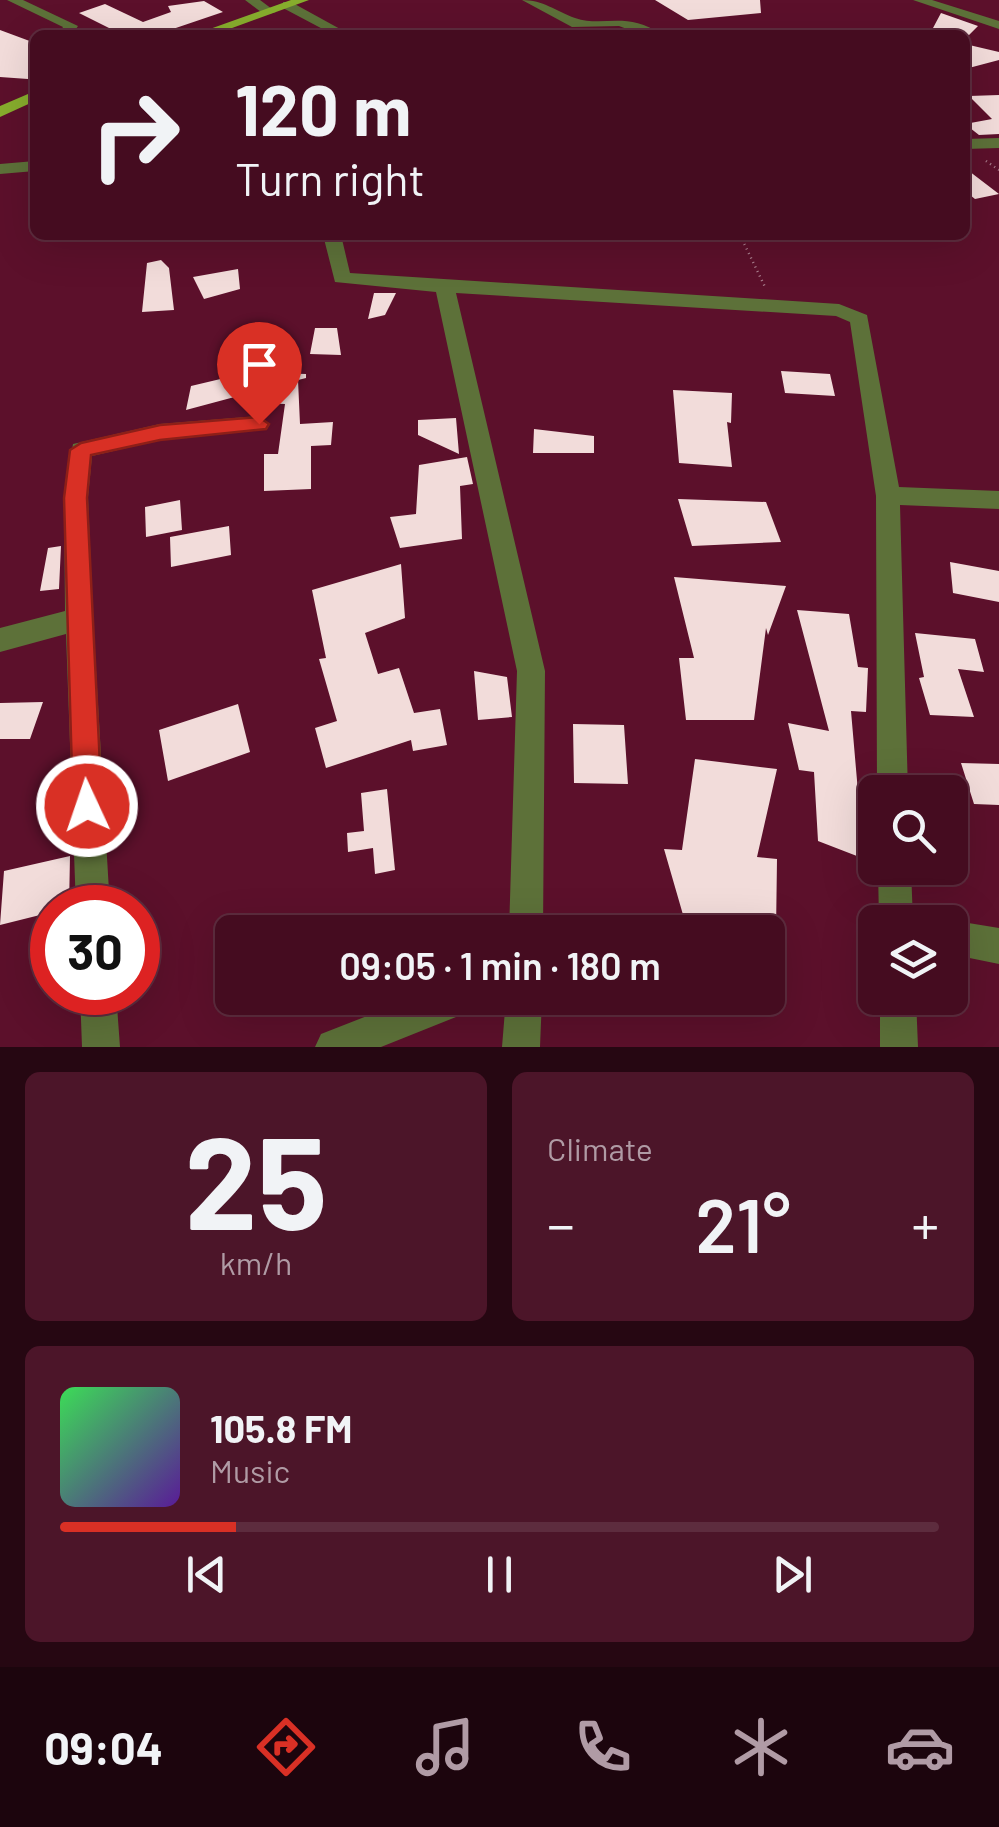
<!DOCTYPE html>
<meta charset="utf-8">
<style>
body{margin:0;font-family:Barlow,sans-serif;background:#4c1529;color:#f1f3f6;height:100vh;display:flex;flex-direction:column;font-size:38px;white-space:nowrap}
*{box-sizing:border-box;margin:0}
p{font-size:32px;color:#b09ba5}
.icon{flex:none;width:55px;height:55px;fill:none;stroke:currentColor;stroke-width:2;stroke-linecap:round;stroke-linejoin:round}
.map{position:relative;height:1047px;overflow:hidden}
.sheet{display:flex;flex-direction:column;gap:25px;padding:25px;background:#260712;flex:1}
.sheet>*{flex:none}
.top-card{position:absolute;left:30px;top:30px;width:940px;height:210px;border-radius:15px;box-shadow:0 10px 40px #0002,0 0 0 2px #5d2c3e;background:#450c20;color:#f1f3f6;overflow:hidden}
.controls{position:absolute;left:858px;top:775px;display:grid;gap:20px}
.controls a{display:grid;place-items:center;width:110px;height:110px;border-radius:15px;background:#450c20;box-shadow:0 10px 40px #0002,0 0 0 2px #5d2c3e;font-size:50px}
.speed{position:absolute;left:30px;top:885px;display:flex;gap:20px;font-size:50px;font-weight:700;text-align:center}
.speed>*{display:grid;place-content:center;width:130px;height:130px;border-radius:50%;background:#450c20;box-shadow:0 10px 40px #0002,0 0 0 2px #5d2c3e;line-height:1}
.speed .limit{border:15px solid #d22;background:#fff;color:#111}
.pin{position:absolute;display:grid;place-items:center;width:85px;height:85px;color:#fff;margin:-102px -42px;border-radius:50% 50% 50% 0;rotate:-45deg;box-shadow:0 0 10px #0007}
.pin .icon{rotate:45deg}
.me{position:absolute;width:110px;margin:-55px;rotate:357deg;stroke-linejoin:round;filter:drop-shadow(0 0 8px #0008)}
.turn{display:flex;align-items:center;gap:35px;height:210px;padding:0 40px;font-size:45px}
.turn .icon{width:130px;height:130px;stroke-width:2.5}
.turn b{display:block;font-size:70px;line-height:85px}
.big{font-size:75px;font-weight:600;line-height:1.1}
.sheet .tile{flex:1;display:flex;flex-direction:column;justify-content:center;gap:15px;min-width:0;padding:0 35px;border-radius:15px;background:#4c1529}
.sheet .dial{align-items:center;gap:0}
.dial b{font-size:130px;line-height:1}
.song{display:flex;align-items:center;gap:30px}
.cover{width:120px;height:120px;border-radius:15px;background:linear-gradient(135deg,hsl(130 70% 55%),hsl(270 70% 35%))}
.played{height:10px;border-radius:5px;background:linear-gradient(90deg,#d93025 20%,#5d2c3e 20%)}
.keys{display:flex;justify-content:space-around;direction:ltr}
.heat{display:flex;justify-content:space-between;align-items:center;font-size:55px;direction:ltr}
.sheet .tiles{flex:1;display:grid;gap:25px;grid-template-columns:1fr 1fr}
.tile:last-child{grid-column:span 2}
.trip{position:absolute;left:215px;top:915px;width:570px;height:100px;border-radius:15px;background:#450c20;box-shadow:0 10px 40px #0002,0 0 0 2px #5d2c3e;font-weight:600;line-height:100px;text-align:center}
.tabs{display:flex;height:160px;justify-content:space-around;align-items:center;background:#1c050d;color:#b09ba5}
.tabs .icon{width:70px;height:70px}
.tabs .active{color:#d93025}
.tabs b{font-size:45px;color:#f1f3f6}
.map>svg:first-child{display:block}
.building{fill:#f2dcda}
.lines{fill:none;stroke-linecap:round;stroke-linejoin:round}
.path{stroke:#ab818f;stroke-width:2.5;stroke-dasharray:1 4;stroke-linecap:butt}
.minor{fill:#5d7139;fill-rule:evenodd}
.major{fill:#87ad2d;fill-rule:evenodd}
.route{fill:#d93025;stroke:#8d1f18;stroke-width:2.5}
</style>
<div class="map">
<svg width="999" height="1047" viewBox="0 0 999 1047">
<rect width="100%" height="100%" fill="#5c102b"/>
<path class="building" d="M 655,0 L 760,0 L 761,13 L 688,20 Z
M 204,1 L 223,12 L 164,32 L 170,35 L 123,35 L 79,13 L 105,4 L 143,22 L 171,12 L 168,6 Z
M 941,13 L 978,26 L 969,35 L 933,28 Z
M 0,30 L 35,43 L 35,73 L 28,79 L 0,77 Z
M 965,44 L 999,52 L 999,60 L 965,69 Z
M 999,95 L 999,134 L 979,135 L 965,124 L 992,119 L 969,96 Z
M 965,168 L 999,194 L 975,199 L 965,191 Z
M 161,260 L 169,268 L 174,310 L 142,312 L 147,263 Z
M 238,269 L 240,289 L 204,299 L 193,277 Z
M 374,293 L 396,293 L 385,315 L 368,319 Z
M 315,328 L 337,328 L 341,355 L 310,354 Z
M 781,371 L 830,374 L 835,396 L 785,393 Z
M 250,372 L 306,374 L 306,378 L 298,380 L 300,424 L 333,422 L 331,445 L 311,446 L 311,489 L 264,491 L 264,454 L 278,454 L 285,404 L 260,403 L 261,390 L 186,410 L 191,386 Z
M 673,390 L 732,393 L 731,423 L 727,422 L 732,467 L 679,463 Z
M 456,418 L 459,454 L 418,435 L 418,420 Z
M 534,429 L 594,436 L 594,453 L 533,453 Z
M 467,457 L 473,484 L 460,486 L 462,539 L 400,548 L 390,517 L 416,514 L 419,465 Z
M 678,499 L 766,502 L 781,542 L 692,546 Z
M 180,500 L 182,530 L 146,537 L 145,507 Z
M 229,526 L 231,555 L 171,567 L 170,537 Z
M 61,546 L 59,589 L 40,591 L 48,548 Z
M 950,562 L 999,571 L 999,602 L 953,593 Z
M 401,564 L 405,618 L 365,633 L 378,674 L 399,668 L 414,713 L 440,709 L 447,745 L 413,751 L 411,740 L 326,768 L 315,728 L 337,721 L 319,659 L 326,658 L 312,590 Z
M 674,577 L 786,586 L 768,635 L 766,628 L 754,720 L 686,720 L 679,658 L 694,658 Z
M 797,610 L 849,614 L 858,667 L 868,668 L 866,712 L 851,711 L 858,792 L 875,795 L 875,863 L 818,841 L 814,772 L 799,770 L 788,723 L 829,731 Z
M 915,633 L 975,639 L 984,672 L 958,669 L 974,717 L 930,715 L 919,678 L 924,677 Z
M 474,671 L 507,677 L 512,717 L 478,720 Z
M 43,702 L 30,739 L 0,739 L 0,703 Z
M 238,704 L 250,752 L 168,781 L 159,730 Z
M 573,724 L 624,725 L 628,784 L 574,783 Z
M 695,759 L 777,769 L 757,857 L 777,859 L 776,932 L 688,932 L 664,849 L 682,850 Z
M 961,763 L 999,764 L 999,805 L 974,804 Z
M 387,789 L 395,870 L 375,874 L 373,848 L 348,852 L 347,833 L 364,831 L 361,793 Z
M 70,856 L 69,908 L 52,908 L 52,912 L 0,925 L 4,871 Z"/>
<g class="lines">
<path class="path" d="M 986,161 L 999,170
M 740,235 L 766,289"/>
<path class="minor" d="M 7,0 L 23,0 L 78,26 L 72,35 L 58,35 L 63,27 Z
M 245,0 L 260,0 L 276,12 L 265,15 Z
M 522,0 C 543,0 556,11 575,18 C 604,28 626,10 662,35 L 643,35 L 619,26 L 572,27 Z
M 913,0 L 932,0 L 999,21 L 999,29 Z
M 283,2 L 291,2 L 351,35 L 334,35 L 283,8 Z
M 999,138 L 999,148 L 965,149 L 965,139 Z
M 35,161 L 35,171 L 0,174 L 0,164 Z
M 323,235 L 341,235 L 350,273 L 839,304 L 867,315 L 899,487 L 999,491 L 999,509 L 900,505 L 908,792 L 877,792 L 876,496 L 850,322 L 836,316 L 456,293 L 545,671 L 543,932 L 509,932 L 517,671 L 436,292 L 335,282 Z
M 259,416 L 270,424 L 267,429 L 160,440 L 92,456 L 88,497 L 93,619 L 110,908 L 76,908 L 66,634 L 0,652 L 0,628 L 65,611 L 64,497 L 73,444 L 160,424 Z
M 878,868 L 911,868 L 913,922 L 879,922 Z
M 950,920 L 999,928 L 999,964 L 950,954 L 950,922 L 943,922 Z
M 80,992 L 116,992 L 120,1047 L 82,1047 Z
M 413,998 L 476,998 L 471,1011 L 381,1047 L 315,1047 L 321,1034 Z
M 506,998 L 542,998 L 540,1047 L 502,1047 Z
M 880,998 L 916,998 L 918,1047 L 880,1047 Z"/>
<path class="major" d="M 291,0 L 309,0 L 213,35 L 193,35 Z
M 35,91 L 35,101 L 0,117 L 0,106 Z"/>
</g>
<path class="route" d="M 259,417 L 269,424 L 266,429 L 160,440 L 91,455 L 87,498 L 102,806 L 97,816 L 87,820 L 77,816 L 73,806 L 64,498 L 70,450 L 81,443 L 160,425 Z"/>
</svg>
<div class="controls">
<a><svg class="icon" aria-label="search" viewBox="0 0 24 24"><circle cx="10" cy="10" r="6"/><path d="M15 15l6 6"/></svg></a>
<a><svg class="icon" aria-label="layers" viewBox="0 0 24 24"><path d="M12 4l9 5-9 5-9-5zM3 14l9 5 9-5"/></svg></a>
</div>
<div class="speed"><div class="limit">30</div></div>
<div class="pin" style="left:259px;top:424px;background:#d93025"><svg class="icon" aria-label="arrive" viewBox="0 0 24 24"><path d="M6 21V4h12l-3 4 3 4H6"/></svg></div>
<svg class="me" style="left:87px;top:806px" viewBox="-20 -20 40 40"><circle r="17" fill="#d93025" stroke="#fff" stroke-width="3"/><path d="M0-11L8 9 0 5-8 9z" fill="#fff"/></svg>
<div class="trip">09:05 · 1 min · 180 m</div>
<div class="top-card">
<div class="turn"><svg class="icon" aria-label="right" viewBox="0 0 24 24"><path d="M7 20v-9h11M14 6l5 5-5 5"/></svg><div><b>120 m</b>Turn right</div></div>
</div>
</div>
<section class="sheet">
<div class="tiles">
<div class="tile dial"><b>25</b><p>km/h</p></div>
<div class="tile"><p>Climate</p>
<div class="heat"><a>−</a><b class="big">21°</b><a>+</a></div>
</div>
<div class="tile">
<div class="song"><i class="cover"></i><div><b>105.8 FM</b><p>Music</p></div></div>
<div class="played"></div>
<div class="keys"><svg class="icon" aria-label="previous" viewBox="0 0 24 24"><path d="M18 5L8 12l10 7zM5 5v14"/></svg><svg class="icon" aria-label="pause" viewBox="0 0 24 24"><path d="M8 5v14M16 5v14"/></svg><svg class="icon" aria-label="next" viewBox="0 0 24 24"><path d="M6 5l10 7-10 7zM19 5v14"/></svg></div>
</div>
</div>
</section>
<nav class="tabs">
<b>09:04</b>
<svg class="icon active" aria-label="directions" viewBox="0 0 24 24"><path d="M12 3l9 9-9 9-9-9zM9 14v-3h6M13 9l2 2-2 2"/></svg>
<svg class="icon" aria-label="music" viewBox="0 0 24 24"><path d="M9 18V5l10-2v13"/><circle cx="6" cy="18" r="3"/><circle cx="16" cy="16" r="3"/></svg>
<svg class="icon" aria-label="phone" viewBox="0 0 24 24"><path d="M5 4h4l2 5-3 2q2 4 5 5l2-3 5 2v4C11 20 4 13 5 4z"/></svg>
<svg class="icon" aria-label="climate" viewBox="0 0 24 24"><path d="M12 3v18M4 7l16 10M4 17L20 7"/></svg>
<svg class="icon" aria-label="car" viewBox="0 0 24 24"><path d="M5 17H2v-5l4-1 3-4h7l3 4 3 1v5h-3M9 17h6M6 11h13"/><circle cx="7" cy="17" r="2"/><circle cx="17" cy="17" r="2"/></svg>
</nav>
